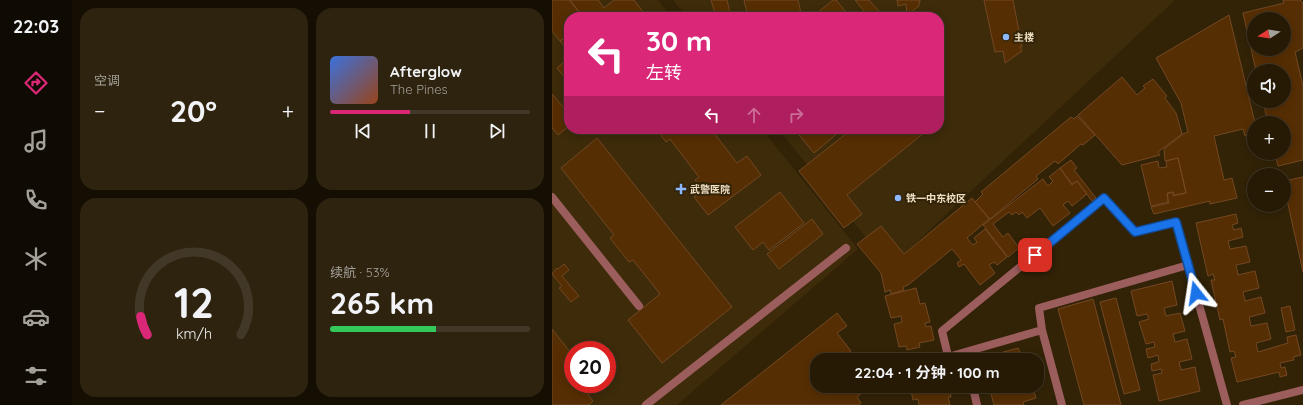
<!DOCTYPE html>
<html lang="zh">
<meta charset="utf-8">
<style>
body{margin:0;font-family:Quicksand,"Noto Sans SC",sans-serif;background:#2e230f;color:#f1f3f6;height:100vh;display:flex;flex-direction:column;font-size:15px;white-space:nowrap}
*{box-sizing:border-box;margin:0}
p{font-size:13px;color:#a4a19a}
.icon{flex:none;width:22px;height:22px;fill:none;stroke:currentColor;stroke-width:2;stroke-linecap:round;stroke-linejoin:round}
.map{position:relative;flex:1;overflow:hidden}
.panel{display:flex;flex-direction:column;gap:8px;padding:8px;background:#150e03;width:480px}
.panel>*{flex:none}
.banner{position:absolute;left:12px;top:12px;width:380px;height:122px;border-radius:16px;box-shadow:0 2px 10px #0003,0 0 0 1px #423827;background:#db2777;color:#fff;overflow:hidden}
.needle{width:26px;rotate:258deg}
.buttons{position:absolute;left:695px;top:12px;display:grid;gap:8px}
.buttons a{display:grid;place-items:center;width:44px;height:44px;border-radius:50%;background:#261a05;box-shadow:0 2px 10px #0003,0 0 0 1px #423827;font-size:20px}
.speed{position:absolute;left:12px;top:341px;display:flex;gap:8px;font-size:20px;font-weight:700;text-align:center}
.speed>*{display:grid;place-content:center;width:52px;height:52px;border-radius:50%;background:#261a05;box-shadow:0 2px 10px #0003,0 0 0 1px #423827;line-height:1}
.speed .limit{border:6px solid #d22;background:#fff;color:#111}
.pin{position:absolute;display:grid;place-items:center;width:34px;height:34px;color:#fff;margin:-17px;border-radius:8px;box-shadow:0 2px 6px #0006}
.me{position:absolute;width:44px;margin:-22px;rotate:345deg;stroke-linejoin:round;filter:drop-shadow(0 0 3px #0008)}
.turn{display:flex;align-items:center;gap:14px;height:84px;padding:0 16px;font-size:18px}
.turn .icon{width:52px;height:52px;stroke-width:2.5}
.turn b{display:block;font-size:28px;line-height:34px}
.lanes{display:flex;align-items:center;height:38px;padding:0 16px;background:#0003;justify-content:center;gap:20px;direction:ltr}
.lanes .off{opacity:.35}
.big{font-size:30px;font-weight:700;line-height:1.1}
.panel .tile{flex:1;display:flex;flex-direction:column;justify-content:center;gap:6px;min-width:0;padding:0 14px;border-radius:16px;background:#2e230f}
.panel .dial{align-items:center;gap:0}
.dial svg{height:104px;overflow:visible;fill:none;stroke:#423827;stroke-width:7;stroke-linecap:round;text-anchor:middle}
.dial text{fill:#f1f3f6;stroke:none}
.song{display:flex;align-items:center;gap:12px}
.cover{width:48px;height:48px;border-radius:6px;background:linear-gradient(135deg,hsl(220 70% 55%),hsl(20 70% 35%))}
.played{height:4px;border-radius:2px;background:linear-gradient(90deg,#db2777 40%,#423827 40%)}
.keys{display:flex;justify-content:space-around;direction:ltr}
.heat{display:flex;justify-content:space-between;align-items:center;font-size:22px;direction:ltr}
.charge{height:6px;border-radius:3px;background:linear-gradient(90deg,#34c759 53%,#423827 0)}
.panel .tiles{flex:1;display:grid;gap:8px;grid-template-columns:repeat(2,1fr)}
.trip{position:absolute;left:258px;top:353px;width:234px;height:40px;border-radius:16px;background:#261a05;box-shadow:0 2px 10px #0003,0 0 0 1px #423827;font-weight:700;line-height:40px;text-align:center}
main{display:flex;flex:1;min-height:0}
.menu{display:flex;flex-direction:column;width:72px;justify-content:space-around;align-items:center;background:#0f0a02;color:#a4a19a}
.menu .icon{width:28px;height:28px}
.menu .current{color:#db2777}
.menu b{font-size:18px;color:#f1f3f6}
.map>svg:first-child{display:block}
.built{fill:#3d2b0a;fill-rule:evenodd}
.building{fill:#562e03;stroke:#734823;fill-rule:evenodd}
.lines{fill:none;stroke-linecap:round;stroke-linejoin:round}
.service{stroke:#9c5d5d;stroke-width:8}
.minor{stroke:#9c5d5d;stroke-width:8}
.route-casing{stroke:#114b97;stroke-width:10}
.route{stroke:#1a73e8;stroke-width:7}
.poi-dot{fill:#8eb8fd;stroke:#322307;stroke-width:1.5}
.labels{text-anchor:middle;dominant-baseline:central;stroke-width:4;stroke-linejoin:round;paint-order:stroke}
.poi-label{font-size:10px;font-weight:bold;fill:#f1e0c6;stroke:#322307;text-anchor:start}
</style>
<main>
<nav class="menu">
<b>22:03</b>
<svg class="icon current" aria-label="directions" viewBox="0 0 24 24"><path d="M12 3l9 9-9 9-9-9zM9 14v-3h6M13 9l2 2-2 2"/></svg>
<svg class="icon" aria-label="music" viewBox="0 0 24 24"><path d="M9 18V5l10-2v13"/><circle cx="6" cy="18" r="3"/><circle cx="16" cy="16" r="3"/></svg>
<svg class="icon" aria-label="phone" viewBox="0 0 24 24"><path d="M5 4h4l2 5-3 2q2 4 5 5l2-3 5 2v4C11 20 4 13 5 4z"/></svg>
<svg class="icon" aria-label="climate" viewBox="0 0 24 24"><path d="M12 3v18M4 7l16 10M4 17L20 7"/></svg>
<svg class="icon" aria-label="car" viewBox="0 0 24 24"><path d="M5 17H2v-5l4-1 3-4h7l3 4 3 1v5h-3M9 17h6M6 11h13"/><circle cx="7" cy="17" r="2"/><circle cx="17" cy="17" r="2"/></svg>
<svg class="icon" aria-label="filters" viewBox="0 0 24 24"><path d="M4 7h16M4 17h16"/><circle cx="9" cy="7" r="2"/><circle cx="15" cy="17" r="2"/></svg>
</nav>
<section class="panel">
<div class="tiles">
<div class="tile"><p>空调</p>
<div class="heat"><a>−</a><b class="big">20°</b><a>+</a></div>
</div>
<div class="tile">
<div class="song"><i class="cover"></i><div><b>Afterglow</b><p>The Pines</p></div></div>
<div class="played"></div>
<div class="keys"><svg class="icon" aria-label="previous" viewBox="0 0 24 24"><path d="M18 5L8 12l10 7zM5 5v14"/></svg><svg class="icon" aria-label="pause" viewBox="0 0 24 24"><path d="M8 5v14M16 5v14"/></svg><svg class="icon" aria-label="next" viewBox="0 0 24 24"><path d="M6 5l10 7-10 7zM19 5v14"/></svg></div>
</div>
<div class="tile dial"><svg viewBox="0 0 100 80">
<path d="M14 69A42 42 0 1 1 86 69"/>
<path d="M14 69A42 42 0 0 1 9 55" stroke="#db2777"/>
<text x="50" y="56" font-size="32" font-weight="700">12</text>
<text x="50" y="72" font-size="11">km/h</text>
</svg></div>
<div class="tile"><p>续航 · 53%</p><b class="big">265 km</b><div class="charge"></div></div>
</div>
</section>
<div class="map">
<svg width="751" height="405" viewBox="0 0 751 405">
<rect width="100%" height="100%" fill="#322307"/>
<path class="built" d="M 0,0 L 106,0 L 120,17 L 17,17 L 17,129 L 210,129 L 306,249 L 125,405 L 0,405 ZM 21,350 L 55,350 L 55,384 L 21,384 Z
M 121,0 L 623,0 L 338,267 L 226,129 L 387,129 L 387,17 L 135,17 Z"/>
<path class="building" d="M 0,0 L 17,0 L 31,17 L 17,17 L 17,34 L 8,41 L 0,31 Z
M 18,0 L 46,0 L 52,8 L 62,0 L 82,0 L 95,17 L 31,17 Z
M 159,0 L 175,0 L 179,17 L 164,17 Z
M 192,0 L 246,0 L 250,17 L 196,17 Z
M 281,0 L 284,0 L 298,17 L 260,17 Z
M 303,0 L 317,0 L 327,11 L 320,17 L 317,17 Z
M 345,0 L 368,0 L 368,2 L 367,2 L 367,6 L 355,15 L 354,4 L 346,6 Z
M 432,0 L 461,0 L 470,47 L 468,47 L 470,51 L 453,63 L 451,51 L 443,52 Z
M 731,0 L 748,0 L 751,3 L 751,48 L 743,52 L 751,86 L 751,160 L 726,166 L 723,153 L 732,153 L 732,123 L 716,123 L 711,101 L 732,101 L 732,71 L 704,71 L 691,13 L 732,3 ZM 702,19 L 732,19 L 732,49 L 702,49 Z
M 677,15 L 703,123 L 702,133 L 693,136 L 691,129 L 662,136 L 672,180 L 680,178 L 685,198 L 658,204 L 658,201 L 602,214 L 599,207 L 617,203 L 615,194 L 621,192 L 621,196 L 634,193 L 626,158 L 613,161 L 612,149 L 631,134 L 636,132 L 629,103 L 604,58 Z
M 17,35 L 17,52 L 8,41 Z
M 17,58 L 17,83 L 5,68 Z
M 570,77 L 585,95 L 593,88 L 591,86 L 601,79 L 615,96 L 613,98 L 624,113 L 630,134 L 606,152 L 608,155 L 570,165 L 526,115 Z
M 0,94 L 17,114 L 15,117 L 17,120 L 17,126 L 6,135 L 0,128 Z
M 525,116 L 543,135 L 531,145 L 529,144 L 506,164 L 503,161 L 484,176 L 486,179 L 438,219 L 423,202 L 431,194 L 429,192 L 519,117 L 522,119 Z
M 104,129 L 159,129 L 185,163 L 195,156 L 209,175 L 156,215 L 142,197 L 151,190 L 143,180 L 147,177 L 118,139 L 114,142 Z
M 242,129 L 282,129 L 286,133 L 262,153 Z
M 300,129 L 377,129 L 295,195 L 310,214 L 292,228 L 247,171 Z
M 45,138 L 180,307 L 110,363 L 76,320 L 108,294 L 81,260 L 77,262 L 58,238 L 62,235 L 9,168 Z
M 626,158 L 634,193 L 622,195 L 621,192 L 615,193 L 616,202 L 599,206 L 589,165 L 606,161 L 607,168 L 615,167 L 614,161 Z
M 519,160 L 525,168 L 522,170 L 544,198 L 540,201 L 525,181 L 520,184 L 508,168 Z
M 508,168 L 520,185 L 525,181 L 535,194 L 520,206 L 516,201 L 511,205 L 518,213 L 501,226 L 488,208 L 475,218 L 470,212 L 467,215 L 464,212 L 460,215 L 457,212 L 441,224 L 451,237 L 456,233 L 467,248 L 456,257 L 431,225 L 491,179 L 496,186 L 501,181 L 497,177 Z
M 751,177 L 751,272 L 732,186 L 732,181 Z
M 228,192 L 252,223 L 217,250 L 211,242 L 201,250 L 183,227 Z
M 420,198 L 437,219 L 415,238 L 421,245 L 425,242 L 422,238 L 433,229 L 455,257 L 445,265 L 442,262 L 437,265 L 443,273 L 428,285 L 412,264 L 407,267 L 405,263 L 409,260 L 400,249 L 356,285 L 351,287 L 352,290 L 339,294 L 338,290 L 333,292 L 329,273 L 305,244 L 329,226 L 352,254 Z
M 684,214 L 686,223 L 680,225 L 682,230 L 689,228 L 691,237 L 676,241 L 678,249 L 694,246 L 698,262 L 684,265 L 686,275 L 703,271 L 707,288 L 691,292 L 693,301 L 709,297 L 713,313 L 697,317 L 699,326 L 715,323 L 719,339 L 704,343 L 706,352 L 736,343 L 735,337 L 744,335 L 749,355 L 741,357 L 742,360 L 728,363 L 729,368 L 733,367 L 735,375 L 728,377 L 727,372 L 685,382 L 679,358 L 684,357 L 682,351 L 678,352 L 671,319 L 668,320 L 659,280 L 663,280 L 661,274 L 656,276 L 644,223 Z
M 260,219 L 271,234 L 227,269 L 215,254 Z
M 12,264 L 17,270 L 10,276 L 27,296 L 19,302 L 7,288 L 10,286 L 0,274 L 5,268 L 6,269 Z
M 620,281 L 625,305 L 612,308 L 614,316 L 628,313 L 633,331 L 621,334 L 623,342 L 635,339 L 640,359 L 627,362 L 629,370 L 643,367 L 648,391 L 607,401 L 601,375 L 610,373 L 609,369 L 600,371 L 599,364 L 607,362 L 606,355 L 596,358 L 594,349 L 603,347 L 602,342 L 594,344 L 587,322 L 597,319 L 595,314 L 585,316 L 579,291 Z
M 364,288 L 368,304 L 373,303 L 378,322 L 373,323 L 374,327 L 379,326 L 382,340 L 367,343 L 368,347 L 355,350 L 354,346 L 347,347 L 342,324 L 350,322 L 349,316 L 339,318 L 333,296 Z
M 564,298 L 588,390 L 572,394 L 548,302 Z
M 541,299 L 569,405 L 532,405 L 506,309 Z
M 738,306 L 743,330 L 734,332 L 729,308 Z
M 285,313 L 295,326 L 285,333 L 299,351 L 287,360 L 265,360 L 265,386 L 305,386 L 310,393 L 305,397 L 309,403 L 306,405 L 169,405 Z
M 0,329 L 21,356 L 21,384 L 40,384 L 44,389 L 36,395 L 41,401 L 37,405 L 0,405 Z
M 466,348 L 472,360 L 430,360 L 430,358 Z
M 358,386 L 397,386 L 399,397 L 396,397 L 398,405 L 367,405 L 366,399 L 361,400 Z
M 437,386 L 480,386 L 484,398 L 471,402 L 472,405 L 442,405 Z"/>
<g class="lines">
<path class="service" d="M 0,197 L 87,306
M 396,357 L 490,330
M 397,360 L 390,331 L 552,198 L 583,232 L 624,222 L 675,405
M 413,386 L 422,392 L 425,405
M 510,405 L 490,330 L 487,308 L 636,265"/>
<path class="minor" d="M 94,405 L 294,248
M 691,405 L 751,390"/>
</g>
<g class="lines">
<defs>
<path id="route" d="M 483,255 L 552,198 L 583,232 L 624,222 L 644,293"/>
</defs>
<use href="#route" class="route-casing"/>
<use href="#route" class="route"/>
</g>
<g class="poi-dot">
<circle cx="454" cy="37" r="4"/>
<path d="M127 183h4v4h4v4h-4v4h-4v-4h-4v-4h4z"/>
<circle cx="346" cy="198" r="4"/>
</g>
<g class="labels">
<g class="poi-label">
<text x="462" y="37">主楼</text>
<text x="138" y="189">武警医院</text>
<text x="354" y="198">铁一中东校区</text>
</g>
</g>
</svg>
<div class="buttons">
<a><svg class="needle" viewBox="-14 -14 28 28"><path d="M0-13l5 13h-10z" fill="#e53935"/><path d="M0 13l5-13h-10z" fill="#a4a19a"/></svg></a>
<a><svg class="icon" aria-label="sound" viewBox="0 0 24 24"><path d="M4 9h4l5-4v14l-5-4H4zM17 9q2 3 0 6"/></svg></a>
<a>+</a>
<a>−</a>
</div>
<div class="speed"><div class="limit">20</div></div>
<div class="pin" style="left:483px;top:255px;background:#d93025"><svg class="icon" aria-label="arrive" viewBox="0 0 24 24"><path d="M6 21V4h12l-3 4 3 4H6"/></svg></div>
<svg class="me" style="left:644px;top:293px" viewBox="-20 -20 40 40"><path d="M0-17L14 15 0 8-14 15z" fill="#1a73e8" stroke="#fff" stroke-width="4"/></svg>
<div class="trip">22:04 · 1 分钟 · 100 m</div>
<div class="banner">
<div class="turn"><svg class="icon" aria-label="left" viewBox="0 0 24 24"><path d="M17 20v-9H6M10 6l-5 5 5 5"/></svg><div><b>30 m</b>左转</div></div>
<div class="lanes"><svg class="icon" aria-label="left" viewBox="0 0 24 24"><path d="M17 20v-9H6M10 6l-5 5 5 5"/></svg><svg class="icon off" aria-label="ahead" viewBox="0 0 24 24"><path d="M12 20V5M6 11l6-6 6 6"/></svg><svg class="icon off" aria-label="right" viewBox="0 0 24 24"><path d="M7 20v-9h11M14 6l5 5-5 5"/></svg></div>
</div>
</div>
</main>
